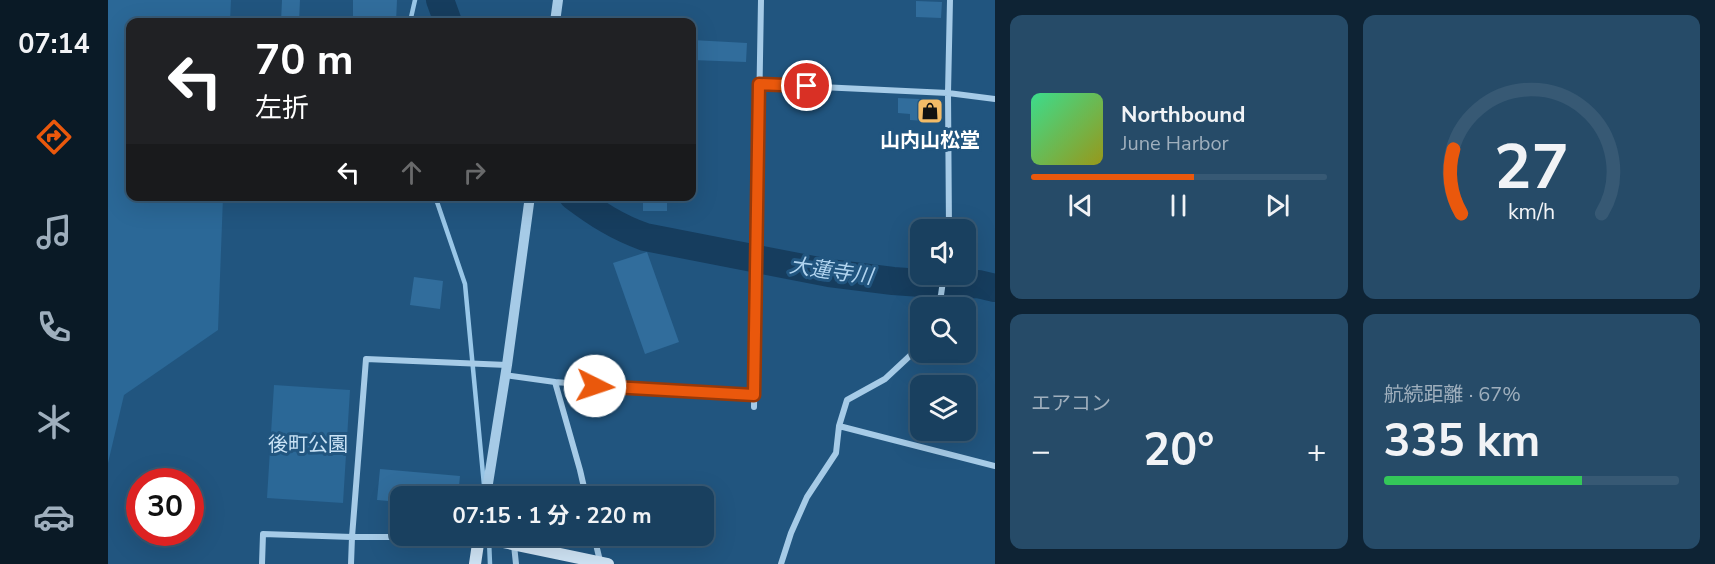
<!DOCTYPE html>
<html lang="ja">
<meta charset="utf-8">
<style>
body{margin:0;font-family:"Nunito Sans","Noto Sans JP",sans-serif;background:#264b68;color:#f1f3f6;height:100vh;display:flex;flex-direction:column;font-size:22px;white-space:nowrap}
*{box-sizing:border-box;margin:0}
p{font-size:20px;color:#9fafbd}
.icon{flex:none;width:33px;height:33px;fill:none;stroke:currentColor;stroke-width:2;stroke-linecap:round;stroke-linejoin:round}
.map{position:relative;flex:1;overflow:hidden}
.details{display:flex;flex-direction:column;gap:15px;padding:15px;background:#0e2334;width:720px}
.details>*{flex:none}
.hud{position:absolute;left:18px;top:18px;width:570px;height:183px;border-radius:12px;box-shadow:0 6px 24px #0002,0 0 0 2px #375974;background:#202124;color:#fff;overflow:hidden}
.tools{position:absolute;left:802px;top:219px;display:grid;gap:12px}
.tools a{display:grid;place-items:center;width:66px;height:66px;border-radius:12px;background:#19405f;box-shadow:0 6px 24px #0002,0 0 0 2px #375974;font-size:30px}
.speed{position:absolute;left:18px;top:468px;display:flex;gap:12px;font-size:30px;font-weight:700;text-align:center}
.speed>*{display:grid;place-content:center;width:78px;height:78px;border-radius:50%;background:#19405f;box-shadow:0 6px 24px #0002,0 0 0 2px #375974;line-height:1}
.speed .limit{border:9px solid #d22;background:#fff;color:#111}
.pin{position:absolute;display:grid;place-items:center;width:51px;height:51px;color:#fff;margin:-26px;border:3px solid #fff;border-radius:50%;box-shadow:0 2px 6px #0007}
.me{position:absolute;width:66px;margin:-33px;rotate:94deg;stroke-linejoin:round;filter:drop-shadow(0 0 4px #0008)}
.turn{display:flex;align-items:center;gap:21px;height:126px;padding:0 30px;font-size:27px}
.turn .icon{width:78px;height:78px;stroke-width:2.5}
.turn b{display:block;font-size:42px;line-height:51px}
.lanes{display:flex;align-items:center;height:57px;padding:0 30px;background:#0003;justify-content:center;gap:30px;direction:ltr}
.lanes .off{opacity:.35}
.big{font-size:45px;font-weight:700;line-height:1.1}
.details .tile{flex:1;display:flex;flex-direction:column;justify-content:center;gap:9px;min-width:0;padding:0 21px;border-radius:12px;background:#264b68}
.details .dial{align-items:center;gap:0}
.dial svg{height:156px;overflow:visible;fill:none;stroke:#375974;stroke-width:7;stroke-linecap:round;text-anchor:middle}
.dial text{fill:#f1f3f6;stroke:none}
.song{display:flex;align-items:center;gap:18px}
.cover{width:72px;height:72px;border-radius:9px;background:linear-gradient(135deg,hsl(150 70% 55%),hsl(60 70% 35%))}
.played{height:6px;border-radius:3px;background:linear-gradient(90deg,#ea580c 55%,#375974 55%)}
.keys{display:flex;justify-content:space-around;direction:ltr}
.heat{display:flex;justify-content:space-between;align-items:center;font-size:33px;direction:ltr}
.charge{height:9px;border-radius:4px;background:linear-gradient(90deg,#34c759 67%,#375974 0)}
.details .tiles{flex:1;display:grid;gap:15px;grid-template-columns:repeat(2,1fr)}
.trip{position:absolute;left:282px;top:486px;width:324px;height:60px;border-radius:12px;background:#19405f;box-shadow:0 6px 24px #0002,0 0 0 2px #375974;font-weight:700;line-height:60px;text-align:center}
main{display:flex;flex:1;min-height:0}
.tabs{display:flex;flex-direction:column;width:108px;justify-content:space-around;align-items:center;background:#0a1a26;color:#9fafbd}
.tabs .icon{width:42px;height:42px}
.tabs .active{color:#ea580c}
.tabs b{font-size:27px;color:#f1f3f6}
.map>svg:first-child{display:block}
.green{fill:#2b6897}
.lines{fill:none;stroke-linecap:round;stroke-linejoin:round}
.stream{stroke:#99c7e8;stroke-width:4.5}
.river{stroke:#163d5e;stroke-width:28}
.building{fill:#316d9c}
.minor{stroke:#a6cbe7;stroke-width:6}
.tertiary{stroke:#a6cbe7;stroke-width:10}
.secondary{stroke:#d0e5f6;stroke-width:12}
.route-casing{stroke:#983908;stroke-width:15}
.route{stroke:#ea580c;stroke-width:10}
.labels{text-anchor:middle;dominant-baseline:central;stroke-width:6;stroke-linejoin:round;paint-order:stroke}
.poi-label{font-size:20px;font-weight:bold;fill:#fff;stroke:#21557f}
.park-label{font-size:20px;fill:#c9e2f5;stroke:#21557f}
.water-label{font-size:21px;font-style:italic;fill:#b1d4ef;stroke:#21557f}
</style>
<main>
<nav class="tabs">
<b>07:14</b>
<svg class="icon active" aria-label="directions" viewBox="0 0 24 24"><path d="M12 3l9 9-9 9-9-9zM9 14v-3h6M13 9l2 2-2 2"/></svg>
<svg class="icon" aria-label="music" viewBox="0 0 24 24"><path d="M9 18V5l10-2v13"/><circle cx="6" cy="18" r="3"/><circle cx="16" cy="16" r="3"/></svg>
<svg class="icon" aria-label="phone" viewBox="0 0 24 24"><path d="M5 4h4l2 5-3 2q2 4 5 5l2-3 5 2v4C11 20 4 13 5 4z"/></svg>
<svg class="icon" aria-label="climate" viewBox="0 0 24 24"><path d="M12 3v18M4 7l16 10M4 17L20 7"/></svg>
<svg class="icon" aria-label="car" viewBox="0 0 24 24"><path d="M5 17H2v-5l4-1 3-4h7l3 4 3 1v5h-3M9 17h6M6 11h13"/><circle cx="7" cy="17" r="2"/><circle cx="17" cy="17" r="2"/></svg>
</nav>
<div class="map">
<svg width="887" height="564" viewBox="0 0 887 564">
<rect width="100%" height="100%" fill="#21557f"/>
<path class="green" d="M 0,0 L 123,0 L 122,22 L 22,22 L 22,196 L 115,197 L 110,330 L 16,395 L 0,463 Z
M 166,385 L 242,390 L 235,503 L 159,498 Z"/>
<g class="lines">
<path class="stream" d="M 302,22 L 307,0
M 327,196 L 357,284 L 376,485
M 381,540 L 382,564"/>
<path class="river" d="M 332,0 L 340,22
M 465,196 C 489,214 509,227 537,237 L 721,273 L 785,281 L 842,285 L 870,284 L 887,288"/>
</g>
<path class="building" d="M 174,0 L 192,0 L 191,22 L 173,22 Z
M 245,0 L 289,0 L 288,22 L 245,22 Z
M 808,1 L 834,2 L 833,18 L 808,17 Z
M 584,40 L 639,43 L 638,62 L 584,60 Z
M 790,98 L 834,100 L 833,122 L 802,120 L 802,114 L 790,113 Z
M 535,196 L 559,196 L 559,211 L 535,211 Z
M 539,252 L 571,342 L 537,354 L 505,263 Z
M 306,277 L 335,281 L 332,309 L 302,305 Z
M 272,469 L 352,476 L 350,496 L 292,496 L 292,502 L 269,500 Z"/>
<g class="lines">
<path class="minor" d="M 651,84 L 840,93 L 887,99
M 841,230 L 840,93 L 842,0
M 827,308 L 833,295 L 836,274
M 397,375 L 447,382
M 646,407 L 653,0
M 731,426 L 887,466
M 478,496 L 472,470 L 447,382 L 547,390 L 647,395
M 486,536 L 492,561
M 406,545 L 408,564
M 154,564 L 155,534 L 244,537 L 371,537
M 243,564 L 244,537 L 258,359 L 399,365
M 673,564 L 683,533 L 699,497 L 728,453 L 731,426 L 739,400 L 777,379 L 806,352 L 813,334"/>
<path class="tertiary" d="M 447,22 L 450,0
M 378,496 L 399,365 L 422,196"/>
<path class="secondary" d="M 367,564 L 371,537 L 500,564"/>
</g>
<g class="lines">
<defs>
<path id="route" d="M 487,386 L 646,395 L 651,84 L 699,86"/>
</defs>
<use href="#route" class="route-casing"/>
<use href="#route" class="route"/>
</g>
<defs>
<symbol id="shop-square" viewBox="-11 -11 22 22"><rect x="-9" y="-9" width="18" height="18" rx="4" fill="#f3bb67" stroke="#21557f"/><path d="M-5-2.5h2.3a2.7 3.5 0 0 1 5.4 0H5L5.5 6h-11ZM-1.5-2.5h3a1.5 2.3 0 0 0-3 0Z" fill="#111"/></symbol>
</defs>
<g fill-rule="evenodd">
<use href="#shop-square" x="807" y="96" width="30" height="30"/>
</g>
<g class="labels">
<g class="poi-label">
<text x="822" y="140">山内山松堂</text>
</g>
<g class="park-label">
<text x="200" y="444">後町公園</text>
</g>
<g class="water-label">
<text transform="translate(723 271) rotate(8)">大蓮寺川</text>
</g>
</g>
</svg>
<div class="tools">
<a><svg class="icon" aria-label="sound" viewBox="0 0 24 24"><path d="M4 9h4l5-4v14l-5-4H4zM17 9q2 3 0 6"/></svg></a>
<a><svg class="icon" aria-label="search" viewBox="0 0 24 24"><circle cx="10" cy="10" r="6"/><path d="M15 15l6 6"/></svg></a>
<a><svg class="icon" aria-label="layers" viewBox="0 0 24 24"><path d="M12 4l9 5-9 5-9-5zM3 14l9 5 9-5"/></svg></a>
</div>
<div class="speed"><div class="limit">30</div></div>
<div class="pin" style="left:699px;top:86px;background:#d93025"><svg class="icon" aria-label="arrive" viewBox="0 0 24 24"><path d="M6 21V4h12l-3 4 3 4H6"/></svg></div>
<svg class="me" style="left:487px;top:386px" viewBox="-20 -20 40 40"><circle r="19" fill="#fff"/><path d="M0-13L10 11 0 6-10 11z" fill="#ea580c"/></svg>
<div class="trip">07:15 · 1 分 · 220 m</div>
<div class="hud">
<div class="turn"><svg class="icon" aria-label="left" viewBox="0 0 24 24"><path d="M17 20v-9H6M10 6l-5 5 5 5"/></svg><div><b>70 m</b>左折</div></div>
<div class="lanes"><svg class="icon" aria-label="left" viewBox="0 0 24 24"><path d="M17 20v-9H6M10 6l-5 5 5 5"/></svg><svg class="icon off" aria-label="ahead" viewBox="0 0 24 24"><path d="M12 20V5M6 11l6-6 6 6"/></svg><svg class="icon off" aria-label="right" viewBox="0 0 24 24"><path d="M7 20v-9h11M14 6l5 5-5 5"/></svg></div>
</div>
</div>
<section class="details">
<div class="tiles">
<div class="tile">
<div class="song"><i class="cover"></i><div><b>Northbound</b><p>June Harbor</p></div></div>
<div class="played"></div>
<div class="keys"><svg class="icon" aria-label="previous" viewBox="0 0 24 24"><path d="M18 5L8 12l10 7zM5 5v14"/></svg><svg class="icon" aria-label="pause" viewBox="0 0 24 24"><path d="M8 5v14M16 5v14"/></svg><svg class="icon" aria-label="next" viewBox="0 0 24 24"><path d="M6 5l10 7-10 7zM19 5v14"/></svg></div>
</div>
<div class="tile dial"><svg viewBox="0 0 100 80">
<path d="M14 69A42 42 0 1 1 86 69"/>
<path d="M14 69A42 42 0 0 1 10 36" stroke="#ea580c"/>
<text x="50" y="56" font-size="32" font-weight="700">27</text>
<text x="50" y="72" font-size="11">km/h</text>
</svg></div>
<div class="tile"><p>エアコン</p>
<div class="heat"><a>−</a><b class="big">20°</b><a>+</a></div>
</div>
<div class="tile"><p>航続距離 · 67%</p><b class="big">335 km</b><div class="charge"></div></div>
</div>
</section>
</main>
